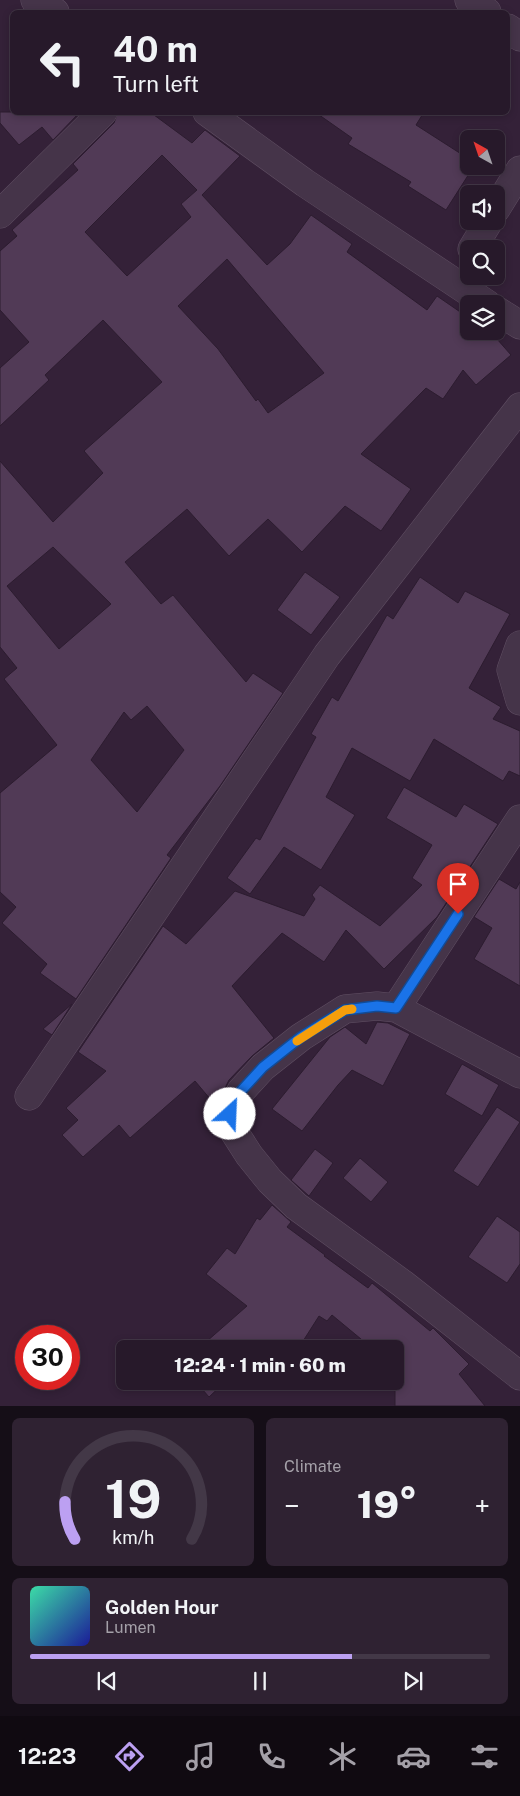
<!DOCTYPE html>
<meta charset="utf-8">
<style>
body{margin:0;font-family:"Public Sans",sans-serif;background:#2f2232;color:#f1f3f6;height:100vh;display:flex;flex-direction:column;font-size:19px;white-space:nowrap}
*{box-sizing:border-box;margin:0}
p{font-size:16px;color:#a4a0a8}
.icon{flex:none;width:28px;height:28px;fill:none;stroke:currentColor;stroke-width:2;stroke-linecap:round;stroke-linejoin:round}
.map{position:relative;height:1406px;overflow:hidden}
.side{display:flex;flex-direction:column;gap:12px;padding:12px;background:#150e17;flex:1}
.side>*{flex:none}
.banner{position:absolute;left:10px;top:10px;width:500px;height:105px;border-radius:8px;box-shadow:0 2px 8px #0003,0 0 0 1px #433847;background:#27192a;color:#f1f3f6;overflow:hidden}
.needle{width:32px;rotate:320deg}
.tools{position:absolute;left:460px;top:130px;display:grid;gap:10px}
.tools a{display:grid;place-items:center;width:45px;height:45px;border-radius:8px;background:#27192a;box-shadow:0 2px 8px #0003,0 0 0 1px #433847;font-size:25px}
.speed{position:absolute;left:15px;top:1325px;display:flex;gap:10px;font-size:25px;font-weight:700;text-align:center}
.speed>*{display:grid;place-content:center;width:65px;height:65px;border-radius:50%;background:#27192a;box-shadow:0 2px 8px #0003,0 0 0 1px #433847;line-height:1}
.speed .limit{border:8px solid #d22;background:#fff;color:#111}
.pin{position:absolute;display:grid;place-items:center;width:42px;height:42px;color:#fff;margin:-51px -21px;border-radius:50% 50% 50% 0;rotate:-45deg;box-shadow:0 0 5px #0007}
.pin .icon{rotate:45deg}
.me{position:absolute;width:55px;margin:-28px;rotate:25deg;stroke-linejoin:round;filter:drop-shadow(0 0 4px #0008)}
.turn{display:flex;align-items:center;gap:18px;height:105px;padding:0 20px;font-size:22px}
.turn .icon{width:65px;height:65px;stroke-width:2.5}
.turn b{display:block;font-size:35px;line-height:42px}
.big{font-size:38px;font-weight:800;line-height:1.1}
.side .widget{flex:1;display:flex;flex-direction:column;justify-content:center;gap:8px;min-width:0;padding:0 18px;border-radius:8px;background:#2f2232}
.side .dial{align-items:center;gap:0}
.dial svg{height:130px;overflow:visible;fill:none;stroke:#433847;stroke-width:7;stroke-linecap:round;text-anchor:middle}
.dial text{fill:#f1f3f6;stroke:none}
.song{display:flex;align-items:center;gap:15px}
.cover{width:60px;height:60px;border-radius:8px;background:linear-gradient(135deg,hsl(160 70% 55%),hsl(240 70% 35%))}
.played{height:5px;border-radius:2px;background:linear-gradient(90deg,#bca0f2 70%,#433847 70%)}
.keys{display:flex;justify-content:space-around;direction:ltr}
.heat{display:flex;justify-content:space-between;align-items:center;font-size:28px;direction:ltr}
.side .tiles{flex:1;display:grid;gap:12px;grid-template-columns:1fr 1fr}
.widget:last-child{grid-column:span 2}
.trip{position:absolute;left:116px;top:1340px;width:288px;height:50px;border-radius:8px;background:#27192a;box-shadow:0 2px 8px #0003,0 0 0 1px #433847;font-weight:800;line-height:50px;text-align:center}
.dock{display:flex;height:80px;justify-content:space-around;align-items:center;background:#100a11;color:#a4a0a8}
.dock .icon{width:35px;height:35px}
.dock .active{color:#bca0f2}
.dock b{font-size:22px;color:#f1f3f6}
.map>svg:first-child{display:block}
.building{fill:#513a56;stroke:#2c1c2f;fill-rule:evenodd}
.lines{fill:none;stroke-linecap:round;stroke-linejoin:round}
.minor-casing{stroke:#604f63;stroke-width:29}
.minor{stroke:#453449;stroke-width:28}
.route-casing{stroke:#114b97;stroke-width:12}
.route{stroke:#1a73e8;stroke-width:9}
.slow{stroke:#f59e0b;stroke-width:9}
</style>
<div class="map">
<svg width="520" height="1406" viewBox="0 0 520 1406">
<rect width="100%" height="100%" fill="#342138"/>
<path class="building" d="M 0,112 L 80,112 L 53,140 L 42,127 L 19,145 L 0,123 Z
M 118,112 L 150,112 L 192,143 L 205,130 L 240,156 L 202,195 L 267,265 L 290,244 L 311,215 L 352,244 L 347,252 L 427,310 L 437,296 L 469,318 L 469,331 L 490,331 L 511,355 L 476,385 L 463,370 L 443,399 L 426,388 L 361,454 L 411,489 L 381,531 L 345,506 L 302,552 L 268,519 L 229,556 L 187,509 L 125,562 L 161,604 L 173,595 L 246,682 L 253,673 L 283,693 L 220,786 L 167,855 L 171,858 L 76,999 L 40,973 L 47,964 L 2,923 L 16,907 L 0,892 L 0,793 L 57,745 L 4,679 L 17,668 L 0,647 L 0,461 L 53,522 L 103,473 L 84,451 L 162,382 L 103,320 L 45,375 L 49,380 L 0,426 L 0,368 L 29,342 L 0,310 L 0,251 L 17,236 L 12,230 L 78,170 L 73,164 L 114,123 ZM 162,155 L 197,190 L 181,204 L 191,217 L 127,276 L 85,232 ZM 227,259 L 324,373 L 268,413 L 258,399 L 256,401 L 218,349 L 178,306 ZM 53,547 L 111,604 L 59,649 L 7,586 ZM 147,706 L 184,750 L 137,812 L 91,760 L 124,712 L 131,720 Z
M 315,112 L 424,112 L 416,125 L 469,159 L 469,166 L 474,166 L 446,210 L 408,186 L 411,182 L 348,144 L 352,138 Z
M 305,572 L 340,597 L 311,635 L 277,610 Z
M 420,577 L 458,603 L 465,591 L 510,614 L 469,688 L 501,707 L 493,719 L 520,731 L 520,776 L 509,771 L 503,781 L 434,739 L 410,781 L 352,748 L 326,797 L 355,815 L 321,870 L 284,847 L 250,894 L 227,878 L 256,838 L 260,840 L 316,737 L 311,734 L 332,697 L 338,701 L 387,615 L 393,619 Z
M 404,787 L 456,817 L 464,804 L 498,824 L 437,917 L 384,969 L 346,930 L 324,962 L 282,933 L 232,986 L 274,1038 L 252,1056 L 229,1080 L 224,1090 L 211,1100 L 195,1081 L 130,1138 L 119,1125 L 83,1157 L 62,1135 L 78,1120 L 66,1108 L 106,1071 L 78,1052 L 163,926 L 186,944 L 235,891 L 304,916 L 315,899 L 312,895 L 320,885 L 380,926 L 422,885 L 412,878 L 432,845 L 386,818 Z
M 499,879 L 516,889 L 520,882 L 520,986 L 474,959 L 492,928 L 474,917 Z
M 72,1004 L 52,1035 L 43,1029 Z
M 377,1022 L 388,1023 L 410,1034 L 383,1086 L 352,1070 L 338,1085 L 302,1131 L 272,1109 L 330,1037 L 345,1027 L 366,1044 Z
M 462,1064 L 499,1085 L 482,1116 L 445,1094 Z
M 497,1107 L 520,1122 L 478,1187 L 453,1171 Z
M 315,1149 L 333,1163 L 309,1196 L 291,1180 Z
M 360,1158 L 388,1182 L 371,1202 L 343,1178 Z
M 272,1205 L 291,1222 L 287,1227 L 325,1255 L 324,1256 L 368,1288 L 372,1283 L 430,1331 L 433,1328 L 469,1364 L 459,1374 L 485,1406 L 395,1406 L 395,1349 L 373,1349 L 332,1315 L 327,1321 L 319,1316 L 298,1349 L 288,1349 L 274,1340 L 264,1349 L 198,1349 L 247,1306 L 206,1274 L 227,1248 L 235,1254 L 257,1218 L 260,1220 Z
M 497,1216 L 520,1232 L 520,1264 L 507,1283 L 468,1257 Z
M 195,1381 L 226,1381 L 209,1397 Z"/>
<g class="lines">
<defs>
<path id="minor" d="M 35,0 L 55,12
M 469,0 L 487,12
M 508,28 L 520,37
M 207,112 L 305,183 L 487,304
M 496,209 L 520,170
M 0,214 L 103,112
M 472,249 L 489,221
M 496,310 L 520,325
M 520,645 L 511,670 L 520,701
M 396,1008 L 520,819
M 520,1074 L 396,1008 L 377,1006 L 345,1009 L 301,1037 L 263,1067 L 241,1091 L 230,1114 L 233,1130 L 249,1155 L 270,1181 L 296,1206 L 403,1284 L 520,1376
M 29,1096 L 327,655 L 520,407"/>
</defs>
<use href="#minor" class="minor-casing"/>
<use href="#minor" class="minor"/>
</g>
<g class="lines">
<defs>
<path id="route" d="M 230,1114 L 241,1091 L 263,1067 L 301,1037 L 345,1010 L 377,1006 L 396,1008 L 458,914"/>
</defs>
<use href="#route" class="route-casing"/>
<use href="#route" class="route"/>
<path class="slow" d="M 297,1041 L 345,1010 L 352,1009"/>
</g>
</svg>
<div class="tools">
<a><svg class="needle" viewBox="-14 -14 28 28"><path d="M0-13l5 13h-10z" fill="#e53935"/><path d="M0 13l5-13h-10z" fill="#a4a0a8"/></svg></a>
<a><svg class="icon" aria-label="sound" viewBox="0 0 24 24"><path d="M4 9h4l5-4v14l-5-4H4zM17 9q2 3 0 6"/></svg></a>
<a><svg class="icon" aria-label="search" viewBox="0 0 24 24"><circle cx="10" cy="10" r="6"/><path d="M15 15l6 6"/></svg></a>
<a><svg class="icon" aria-label="layers" viewBox="0 0 24 24"><path d="M12 4l9 5-9 5-9-5zM3 14l9 5 9-5"/></svg></a>
</div>
<div class="speed"><div class="limit">30</div></div>
<div class="pin" style="left:458px;top:914px;background:#d93025"><svg class="icon" aria-label="arrive" viewBox="0 0 24 24"><path d="M6 21V4h12l-3 4 3 4H6"/></svg></div>
<svg class="me" style="left:230px;top:1114px" viewBox="-20 -20 40 40"><circle r="19" fill="#fff"/><path d="M0-13L10 11 0 6-10 11z" fill="#1a73e8"/></svg>
<div class="trip">12:24 · 1 min · 60 m</div>
<div class="banner">
<div class="turn"><svg class="icon" aria-label="left" viewBox="0 0 24 24"><path d="M17 20v-9H6M10 6l-5 5 5 5"/></svg><div><b>40 m</b>Turn left</div></div>
</div>
</div>
<section class="side">
<div class="tiles">
<div class="widget dial"><svg viewBox="0 0 100 80">
<path d="M14 69A42 42 0 1 1 86 69"/>
<path d="M14 69A42 42 0 0 1 8 46" stroke="#bca0f2"/>
<text x="50" y="56" font-size="32" font-weight="700">19</text>
<text x="50" y="72" font-size="11">km/h</text>
</svg></div>
<div class="widget"><p>Climate</p>
<div class="heat"><a>−</a><b class="big">19°</b><a>+</a></div>
</div>
<div class="widget">
<div class="song"><i class="cover"></i><div><b>Golden Hour</b><p>Lumen</p></div></div>
<div class="played"></div>
<div class="keys"><svg class="icon" aria-label="previous" viewBox="0 0 24 24"><path d="M18 5L8 12l10 7zM5 5v14"/></svg><svg class="icon" aria-label="pause" viewBox="0 0 24 24"><path d="M8 5v14M16 5v14"/></svg><svg class="icon" aria-label="next" viewBox="0 0 24 24"><path d="M6 5l10 7-10 7zM19 5v14"/></svg></div>
</div>
</div>
</section>
<nav class="dock">
<b>12:23</b>
<svg class="icon active" aria-label="directions" viewBox="0 0 24 24"><path d="M12 3l9 9-9 9-9-9zM9 14v-3h6M13 9l2 2-2 2"/></svg>
<svg class="icon" aria-label="music" viewBox="0 0 24 24"><path d="M9 18V5l10-2v13"/><circle cx="6" cy="18" r="3"/><circle cx="16" cy="16" r="3"/></svg>
<svg class="icon" aria-label="phone" viewBox="0 0 24 24"><path d="M5 4h4l2 5-3 2q2 4 5 5l2-3 5 2v4C11 20 4 13 5 4z"/></svg>
<svg class="icon" aria-label="climate" viewBox="0 0 24 24"><path d="M12 3v18M4 7l16 10M4 17L20 7"/></svg>
<svg class="icon" aria-label="car" viewBox="0 0 24 24"><path d="M5 17H2v-5l4-1 3-4h7l3 4 3 1v5h-3M9 17h6M6 11h13"/><circle cx="7" cy="17" r="2"/><circle cx="17" cy="17" r="2"/></svg>
<svg class="icon" aria-label="filters" viewBox="0 0 24 24"><path d="M4 7h16M4 17h16"/><circle cx="9" cy="7" r="2"/><circle cx="15" cy="17" r="2"/></svg>
</nav>
